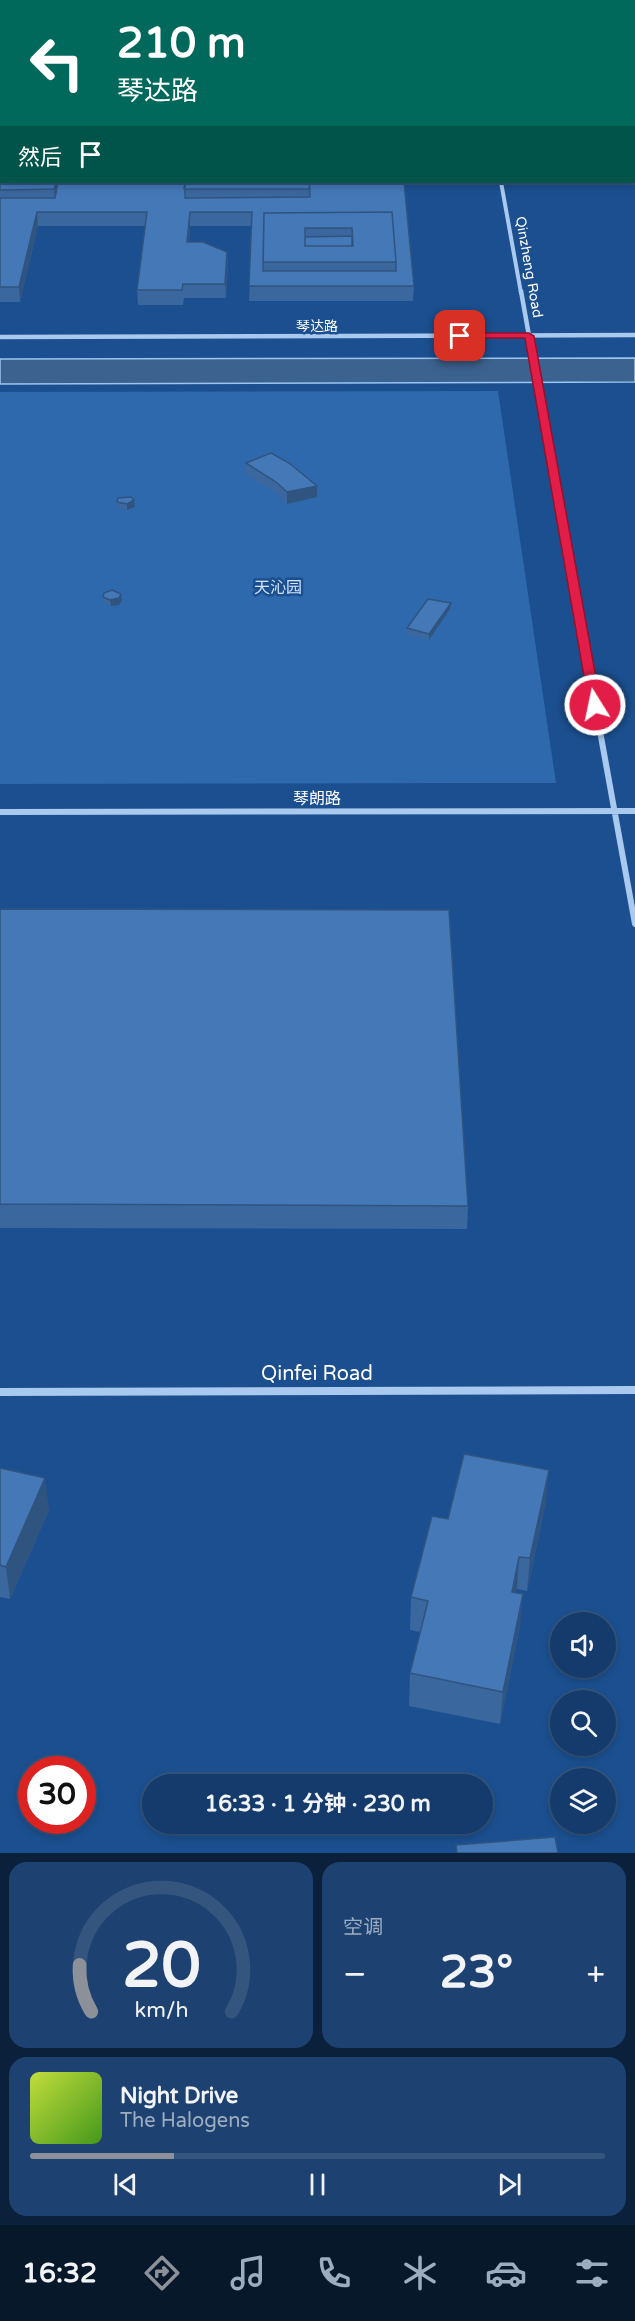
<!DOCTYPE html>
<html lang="zh">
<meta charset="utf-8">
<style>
body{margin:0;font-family:"Varela Round","Noto Sans SC",sans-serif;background:#1d4271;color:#f1f3f6;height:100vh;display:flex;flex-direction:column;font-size:22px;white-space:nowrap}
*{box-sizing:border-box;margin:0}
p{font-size:20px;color:#9dadc1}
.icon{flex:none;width:33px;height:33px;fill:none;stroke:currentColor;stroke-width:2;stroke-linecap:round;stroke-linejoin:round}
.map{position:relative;height:1853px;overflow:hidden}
.drawer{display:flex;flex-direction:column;gap:9px;padding:9px;background:#0b203b;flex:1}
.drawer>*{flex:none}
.top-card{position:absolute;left:0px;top:0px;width:636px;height:183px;box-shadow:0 3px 9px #0003,0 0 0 2px #33557e;background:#00695c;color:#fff;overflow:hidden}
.tools{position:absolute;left:550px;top:1612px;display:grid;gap:12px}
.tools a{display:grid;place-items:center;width:66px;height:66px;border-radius:50%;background:#143b6b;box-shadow:0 3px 9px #0003,0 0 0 2px #33557e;font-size:30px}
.speed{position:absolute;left:18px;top:1756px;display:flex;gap:12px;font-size:30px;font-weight:700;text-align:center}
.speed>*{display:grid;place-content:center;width:78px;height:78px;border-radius:50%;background:#143b6b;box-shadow:0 3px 9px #0003,0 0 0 2px #33557e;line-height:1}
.speed .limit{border:9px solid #d22;background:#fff;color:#111}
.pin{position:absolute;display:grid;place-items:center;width:51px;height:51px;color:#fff;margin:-26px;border-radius:12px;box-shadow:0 3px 9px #0006}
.me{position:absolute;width:66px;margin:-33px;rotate:350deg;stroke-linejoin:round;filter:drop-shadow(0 0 4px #0008)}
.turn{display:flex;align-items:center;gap:21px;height:126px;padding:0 18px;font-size:27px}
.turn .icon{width:78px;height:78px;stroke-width:2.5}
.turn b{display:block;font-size:42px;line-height:51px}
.then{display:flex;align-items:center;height:57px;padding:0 18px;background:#0003;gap:12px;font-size:22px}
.big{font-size:45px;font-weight:700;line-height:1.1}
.drawer .widget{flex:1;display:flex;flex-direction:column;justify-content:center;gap:9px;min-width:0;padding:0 21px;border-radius:18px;background:#1d4271}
.drawer .dial{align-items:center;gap:0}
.dial svg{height:156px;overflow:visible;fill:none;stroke:#33557e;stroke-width:7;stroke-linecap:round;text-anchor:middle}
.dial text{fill:#f1f3f6;stroke:none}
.song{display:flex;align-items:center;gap:18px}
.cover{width:72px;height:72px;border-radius:9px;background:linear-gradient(135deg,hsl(70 70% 55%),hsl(100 70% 35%))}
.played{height:6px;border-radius:3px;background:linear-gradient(90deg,#8c9099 25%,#33557e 25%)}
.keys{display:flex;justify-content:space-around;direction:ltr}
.heat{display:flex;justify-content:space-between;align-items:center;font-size:33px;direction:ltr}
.drawer .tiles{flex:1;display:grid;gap:9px;grid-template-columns:1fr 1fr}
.widget:last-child{grid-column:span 2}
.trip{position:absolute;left:142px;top:1774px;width:351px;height:60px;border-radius:30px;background:#143b6b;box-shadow:0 3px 9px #0003,0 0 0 2px #33557e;font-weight:700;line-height:60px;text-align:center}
.tabs{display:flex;height:96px;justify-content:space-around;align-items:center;background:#08182b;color:#9dadc1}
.tabs .icon{width:42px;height:42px}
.tabs .on{color:#8c9099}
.tabs b{font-size:27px;color:#f1f3f6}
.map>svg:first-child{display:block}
.green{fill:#2e69ad}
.water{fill:#3c6290;stroke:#9cc4f0;stroke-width:1.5}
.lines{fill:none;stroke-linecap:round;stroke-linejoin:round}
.minor-far3{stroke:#a9c9ee;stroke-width:4}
.minor-far2{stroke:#a9c9ee;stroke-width:4.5}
.minor-far1{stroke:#a9c9ee;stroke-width:6}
.minor{stroke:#a9c9ee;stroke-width:8}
.wall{fill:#3a679d}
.shaded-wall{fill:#305480}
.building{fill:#4478b7;stroke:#305480;stroke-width:1.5;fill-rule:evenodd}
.route{fill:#e11d48;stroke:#92132f;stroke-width:1.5}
.labels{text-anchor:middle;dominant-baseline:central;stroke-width:5;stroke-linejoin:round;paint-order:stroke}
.far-street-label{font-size:14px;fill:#fff;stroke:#1b4f8f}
.park-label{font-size:16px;fill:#cfe3fa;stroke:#1b4f8f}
.street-label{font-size:16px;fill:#fff;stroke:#1b4f8f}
.near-street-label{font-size:20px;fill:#fff;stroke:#1b4f8f}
</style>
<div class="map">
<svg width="635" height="1853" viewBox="0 0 635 1853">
<rect width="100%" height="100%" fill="#1b4f8f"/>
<path class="green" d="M 498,391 L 556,783 L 0,784 L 0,392 Z"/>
<path class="water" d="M 0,0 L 635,0 L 635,8 L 634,2 L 2,2 L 0,9 Z
M 635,358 L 635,382 L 0,384 L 0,359 Z"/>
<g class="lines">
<path class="minor-far3" d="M 501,182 L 521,293"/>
<path class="minor-far2" d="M 521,291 L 590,677
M 0,337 L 635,335"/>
<path class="minor-far1" d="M 590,676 L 635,924
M 0,812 L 635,811"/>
<path class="minor" d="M 0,1392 L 635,1390"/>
</g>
<path class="wall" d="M 0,146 L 2,146 L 2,182 L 404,182 L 414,286 L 413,301 L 249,301 L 252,226 L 190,226 L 189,242 L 227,252 L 228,266 L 226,298 L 184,298 L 183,305 L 138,305 L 137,290 L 146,226 L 38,226 L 20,302 L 0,302 Z
M 246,463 L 317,497 L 287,504 L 276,493 L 246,475 Z
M 117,502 L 135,507 L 127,510 L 117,508 Z
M 103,597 L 122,600 L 119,605 L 111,606 L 104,603 Z
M 450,609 L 429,640 L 407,635 L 407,628 Z
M 0,909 L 468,1206 L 467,1229 L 0,1228 Z
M 0,1468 L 49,1510 L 10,1599 L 0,1597 Z
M 546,1502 L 527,1591 L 517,1589 L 516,1592 L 520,1626 L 500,1724 L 409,1706 L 410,1673 L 420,1632 L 410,1630 L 411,1597 L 448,1519 Z"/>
<path class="shaded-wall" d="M 2,26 L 2,42 L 0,46 L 0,31 Z
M 56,182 L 62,182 L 56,212 L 54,189 Z
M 37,212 L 38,226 L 20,302 L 19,287 Z
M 190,212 L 190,226 L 188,257 L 187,242 Z
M 227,252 L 228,266 L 226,298 L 225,284 Z
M 317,486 L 317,497 L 287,504 L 287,492 Z
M 134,500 L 135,507 L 127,510 L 127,504 Z
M 121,594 L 122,600 L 119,605 L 111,606 L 110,600 Z
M 451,603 L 450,609 L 429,640 L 429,634 Z
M 549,1470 L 546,1502 L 527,1591 L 530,1558 Z
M 45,1478 L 49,1510 L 10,1599 L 6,1567 Z
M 519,1557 L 517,1589 L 509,1624 L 512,1592 Z
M 523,1594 L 520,1626 L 500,1724 L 503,1692 Z"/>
<path class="building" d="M 182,0 L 202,0 L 213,1 L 180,2 Z
M 377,0 L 407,0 L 405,2 L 373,2 Z
M 0,6 L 2,6 L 2,26 L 0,31 Z
M 0,146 L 2,146 L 2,160 L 0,160 Z
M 0,175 L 2,175 L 2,182 L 56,182 L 54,189 L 0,190 Z
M 58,182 L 185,182 L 185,198 L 310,197 L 309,182 L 404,182 L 414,286 L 249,286 L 252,212 L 190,212 L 187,242 L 203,242 L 227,252 L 225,284 L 183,284 L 182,290 L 137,290 L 147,212 L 37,212 L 19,287 L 0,287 L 0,198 L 55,198 ZM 392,212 L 396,262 L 396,271 L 263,271 L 264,213 Z
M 185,182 L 309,182 L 310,189 L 184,189 Z
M 392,212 L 396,262 L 263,262 L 264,213 ZM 305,228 L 352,228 L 353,246 L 305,246 Z
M 352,236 L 352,246 L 305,246 L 305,237 Z
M 271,453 L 289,463 L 317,486 L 287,492 L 276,482 L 246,463 Z
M 131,497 L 134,500 L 127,504 L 117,502 L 118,498 Z
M 112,590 L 121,594 L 119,598 L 110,600 L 103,597 L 104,593 Z
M 428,599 L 451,603 L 429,634 L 407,628 Z
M 0,909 L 449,910 L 468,1206 L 0,1204 Z
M 464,1454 L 549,1470 L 530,1558 L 519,1557 L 512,1592 L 523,1594 L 503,1692 L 410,1673 L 428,1601 L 411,1597 L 432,1516 L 448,1519 Z
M 0,1468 L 45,1478 L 6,1567 L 0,1565 Z
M 555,1837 L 558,1853 L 457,1853 L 456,1845 Z"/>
<path class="route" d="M 460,333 L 529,333 L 534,336 L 601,705 L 600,707 L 595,708 L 589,705 L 525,338 L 456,338 L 456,334 Z"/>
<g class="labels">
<g class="far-street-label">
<text transform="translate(529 267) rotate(80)">Qinzheng Road</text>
<text x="317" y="326">琴达路</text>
</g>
<g class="park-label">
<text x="278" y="588">天沁园</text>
</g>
<g class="street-label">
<text x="317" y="799">琴朗路</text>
</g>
<g class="near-street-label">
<text x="317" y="1374">Qinfei Road</text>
</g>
</g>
</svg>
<div class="tools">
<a><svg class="icon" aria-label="sound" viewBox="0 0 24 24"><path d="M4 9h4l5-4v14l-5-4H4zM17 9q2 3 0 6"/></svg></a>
<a><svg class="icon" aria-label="search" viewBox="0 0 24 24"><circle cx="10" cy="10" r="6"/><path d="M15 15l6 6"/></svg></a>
<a><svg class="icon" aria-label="layers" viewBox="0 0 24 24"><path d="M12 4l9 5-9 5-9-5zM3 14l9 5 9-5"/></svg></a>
</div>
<div class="speed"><div class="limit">30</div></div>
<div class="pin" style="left:460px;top:336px;background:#d93025"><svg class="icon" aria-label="arrive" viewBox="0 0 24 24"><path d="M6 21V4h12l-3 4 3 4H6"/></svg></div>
<svg class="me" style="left:595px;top:705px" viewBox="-20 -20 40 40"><circle r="17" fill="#e11d48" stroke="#fff" stroke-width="3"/><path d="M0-11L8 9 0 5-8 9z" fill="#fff"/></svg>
<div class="trip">16:33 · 1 分钟 · 230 m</div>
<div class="top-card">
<div class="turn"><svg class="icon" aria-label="left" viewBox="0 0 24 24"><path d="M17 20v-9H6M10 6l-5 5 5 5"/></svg><div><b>210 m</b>琴达路</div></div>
<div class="then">然后<svg class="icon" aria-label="arrive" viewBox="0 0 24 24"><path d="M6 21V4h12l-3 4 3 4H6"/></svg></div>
</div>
</div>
<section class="drawer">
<div class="tiles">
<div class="widget dial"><svg viewBox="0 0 100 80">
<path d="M14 69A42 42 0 1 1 86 69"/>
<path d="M14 69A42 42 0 0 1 8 45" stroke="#8c9099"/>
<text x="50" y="56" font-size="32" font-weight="700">20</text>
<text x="50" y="72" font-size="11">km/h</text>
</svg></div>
<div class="widget"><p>空调</p>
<div class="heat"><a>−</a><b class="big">23°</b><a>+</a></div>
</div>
<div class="widget">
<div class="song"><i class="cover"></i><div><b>Night Drive</b><p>The Halogens</p></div></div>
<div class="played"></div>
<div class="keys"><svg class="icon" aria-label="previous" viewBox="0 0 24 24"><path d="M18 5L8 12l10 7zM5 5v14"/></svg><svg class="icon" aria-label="pause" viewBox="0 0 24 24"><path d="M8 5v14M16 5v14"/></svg><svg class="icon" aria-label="next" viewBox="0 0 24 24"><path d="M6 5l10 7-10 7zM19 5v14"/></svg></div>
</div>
</div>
</section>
<nav class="tabs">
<b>16:32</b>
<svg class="icon on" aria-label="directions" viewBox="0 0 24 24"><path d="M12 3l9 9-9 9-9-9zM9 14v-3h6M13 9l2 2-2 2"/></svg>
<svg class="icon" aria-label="music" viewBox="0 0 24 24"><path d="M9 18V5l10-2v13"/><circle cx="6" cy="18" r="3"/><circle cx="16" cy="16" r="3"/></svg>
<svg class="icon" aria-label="phone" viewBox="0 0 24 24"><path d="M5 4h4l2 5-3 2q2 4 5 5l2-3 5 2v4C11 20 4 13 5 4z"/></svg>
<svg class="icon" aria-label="climate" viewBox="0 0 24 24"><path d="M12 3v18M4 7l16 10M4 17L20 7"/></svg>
<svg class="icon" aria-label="car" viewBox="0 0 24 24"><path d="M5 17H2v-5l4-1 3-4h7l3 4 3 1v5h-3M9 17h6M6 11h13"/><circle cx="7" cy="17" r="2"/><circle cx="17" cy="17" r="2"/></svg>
<svg class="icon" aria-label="filters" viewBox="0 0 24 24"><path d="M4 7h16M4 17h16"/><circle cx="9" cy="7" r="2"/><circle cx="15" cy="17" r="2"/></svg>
</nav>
